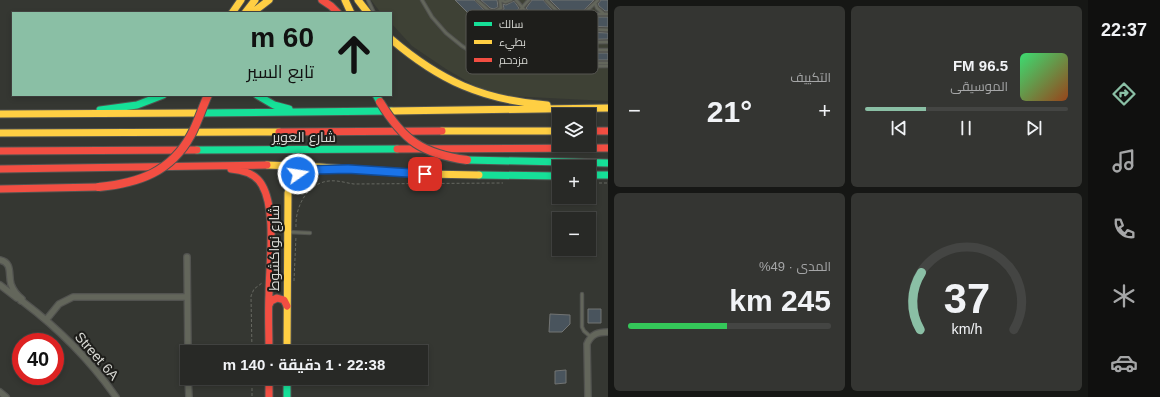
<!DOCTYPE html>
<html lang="ar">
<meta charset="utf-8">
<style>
body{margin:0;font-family:Helvetica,Cairo,sans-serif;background:#343532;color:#f1f3f6;direction:rtl;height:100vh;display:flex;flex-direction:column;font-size:15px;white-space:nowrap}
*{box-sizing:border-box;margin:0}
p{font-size:13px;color:#a5a6a7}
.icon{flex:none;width:22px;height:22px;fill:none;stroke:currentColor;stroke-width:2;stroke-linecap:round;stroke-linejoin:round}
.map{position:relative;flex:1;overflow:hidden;direction:ltr}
.drawer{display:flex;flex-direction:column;gap:6px;padding:6px;background:#161715;width:480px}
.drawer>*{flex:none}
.hud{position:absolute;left:12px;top:12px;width:380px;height:84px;border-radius:0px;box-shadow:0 2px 6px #0003,0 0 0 1px #444543;direction:rtl;background:#8abfa5;color:#111;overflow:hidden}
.fabs{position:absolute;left:552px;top:108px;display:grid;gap:8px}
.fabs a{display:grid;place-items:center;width:44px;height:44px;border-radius:0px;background:#282926;box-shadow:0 2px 6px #0003,0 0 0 1px #444543;font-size:20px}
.speed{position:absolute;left:12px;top:333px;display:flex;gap:8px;font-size:20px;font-weight:700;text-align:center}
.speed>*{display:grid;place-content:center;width:52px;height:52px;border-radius:50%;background:#282926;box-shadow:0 2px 6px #0003,0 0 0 1px #444543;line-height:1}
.speed .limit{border:6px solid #d22;background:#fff;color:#111}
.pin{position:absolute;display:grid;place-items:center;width:34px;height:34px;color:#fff;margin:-17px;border-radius:8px;box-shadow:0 2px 6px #0006}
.me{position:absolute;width:44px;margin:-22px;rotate:77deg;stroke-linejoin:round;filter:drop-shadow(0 0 3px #0008)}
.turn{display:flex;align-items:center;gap:14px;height:84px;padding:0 12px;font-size:18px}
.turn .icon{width:52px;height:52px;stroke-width:2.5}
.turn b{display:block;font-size:28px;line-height:34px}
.big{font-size:30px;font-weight:700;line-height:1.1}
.drawer .widget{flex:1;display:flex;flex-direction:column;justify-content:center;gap:6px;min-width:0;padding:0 14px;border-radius:6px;background:#343532}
.drawer .dial{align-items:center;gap:0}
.dial svg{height:104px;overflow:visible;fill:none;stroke:#444543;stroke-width:7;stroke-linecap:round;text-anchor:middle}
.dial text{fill:#f1f3f6;stroke:none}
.song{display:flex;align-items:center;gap:12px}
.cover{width:48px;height:48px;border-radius:6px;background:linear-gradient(135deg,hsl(140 70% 55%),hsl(20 70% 35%))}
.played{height:4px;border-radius:2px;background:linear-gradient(90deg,#8abfa5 30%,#444543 30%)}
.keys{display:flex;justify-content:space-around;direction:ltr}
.heat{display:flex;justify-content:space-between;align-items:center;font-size:22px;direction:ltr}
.charge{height:6px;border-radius:3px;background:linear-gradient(90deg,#34c759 49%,#444543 0)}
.drawer .tiles{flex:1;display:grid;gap:6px;grid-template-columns:repeat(2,1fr)}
.trip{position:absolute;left:180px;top:345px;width:248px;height:40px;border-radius:0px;background:#282926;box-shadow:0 2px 6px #0003,0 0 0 1px #444543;font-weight:700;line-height:40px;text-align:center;direction:rtl}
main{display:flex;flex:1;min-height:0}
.tab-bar{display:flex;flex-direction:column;width:72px;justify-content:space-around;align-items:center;background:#10100f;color:#a5a6a7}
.tab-bar .icon{width:28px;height:28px}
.tab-bar .selected{color:#8abfa5}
.tab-bar b{font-size:18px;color:#f1f3f6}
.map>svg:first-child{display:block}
.built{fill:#3e4135}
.building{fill:#49545d;stroke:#727473}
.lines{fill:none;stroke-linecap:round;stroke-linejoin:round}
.lane-casing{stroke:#525350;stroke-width:4.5}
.street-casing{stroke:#525350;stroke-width:8}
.fast-casing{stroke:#525350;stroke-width:9}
.slow-casing{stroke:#525350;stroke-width:9}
.jam-casing{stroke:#525350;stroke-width:9}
.path{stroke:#666861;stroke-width:1;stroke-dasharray:3 2;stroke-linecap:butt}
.lane{stroke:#63665b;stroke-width:2.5}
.street{stroke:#63665b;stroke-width:5.5}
.fast{stroke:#16e098;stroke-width:7}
.slow{stroke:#ffcf43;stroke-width:7}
.jam{stroke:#f24e42;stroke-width:7}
.jam-bridge-casing{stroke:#525350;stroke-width:10;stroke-linecap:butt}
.jam-bridge{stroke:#f24e42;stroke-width:8}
.route-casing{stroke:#114b97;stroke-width:10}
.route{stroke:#1a73e8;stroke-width:7}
.labels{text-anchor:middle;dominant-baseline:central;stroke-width:4;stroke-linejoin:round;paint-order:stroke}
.street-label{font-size:14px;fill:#d8d9d4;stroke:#1e1e1b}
.key{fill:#1e1e1b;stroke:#565652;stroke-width:1}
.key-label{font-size:11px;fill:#d8d9d4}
</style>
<main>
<nav class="tab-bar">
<b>22:37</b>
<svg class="icon selected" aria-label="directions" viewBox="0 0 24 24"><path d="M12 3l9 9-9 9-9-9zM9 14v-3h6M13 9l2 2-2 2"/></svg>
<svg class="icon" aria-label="music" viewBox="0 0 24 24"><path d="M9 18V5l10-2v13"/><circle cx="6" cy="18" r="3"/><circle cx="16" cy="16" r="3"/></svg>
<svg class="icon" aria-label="phone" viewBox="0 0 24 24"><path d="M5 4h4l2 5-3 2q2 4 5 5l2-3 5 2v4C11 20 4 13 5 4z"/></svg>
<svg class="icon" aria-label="climate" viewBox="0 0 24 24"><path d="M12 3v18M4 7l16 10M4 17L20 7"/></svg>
<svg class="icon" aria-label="car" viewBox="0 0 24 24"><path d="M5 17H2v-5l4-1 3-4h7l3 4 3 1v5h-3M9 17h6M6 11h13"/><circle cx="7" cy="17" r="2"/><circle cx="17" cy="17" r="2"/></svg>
</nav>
<section class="drawer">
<div class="tiles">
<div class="widget">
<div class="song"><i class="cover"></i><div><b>96.5 FM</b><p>الموسيقى</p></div></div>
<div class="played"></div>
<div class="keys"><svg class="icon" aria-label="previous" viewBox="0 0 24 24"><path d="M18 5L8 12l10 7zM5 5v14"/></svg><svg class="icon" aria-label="pause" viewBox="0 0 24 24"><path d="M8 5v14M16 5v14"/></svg><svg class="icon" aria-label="next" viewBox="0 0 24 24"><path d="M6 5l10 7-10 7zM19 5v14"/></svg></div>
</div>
<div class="widget"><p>التكييف</p>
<div class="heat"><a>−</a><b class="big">21°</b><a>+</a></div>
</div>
<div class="widget dial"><svg viewBox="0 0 100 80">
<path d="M14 69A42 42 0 1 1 86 69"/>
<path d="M14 69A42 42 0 0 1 15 25" stroke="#8abfa5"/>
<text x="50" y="56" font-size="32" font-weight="700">37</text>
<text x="50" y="72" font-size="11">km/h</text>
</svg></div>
<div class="widget"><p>المدى · 49%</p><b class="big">245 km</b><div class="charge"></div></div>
</div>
</section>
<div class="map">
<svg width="608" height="397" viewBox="0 0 608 397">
<rect width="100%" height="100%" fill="#353732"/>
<path class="built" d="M 371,0 L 608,0 L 608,101 L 509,96 L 477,87 L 446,69 L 412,46 L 391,23 L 391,13 L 381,13 Z"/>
<path class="building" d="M 455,0 L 474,0 L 487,13 L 496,14 L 501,23 L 503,35 L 505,38 L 507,37 L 509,35 L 507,22 L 501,11 L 504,9 L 503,4 L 506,5 L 514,1 L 519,8 L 514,16 L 515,24 L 520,27 L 526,28 L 549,30 L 551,31 L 551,34 L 549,38 L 526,38 L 522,36 L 524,30 L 521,27 L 517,32 L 516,38 L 522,42 L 498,43 Z
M 481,0 L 497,0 L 498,7 L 494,9 L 490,8 Z
M 532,0 L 543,0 L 552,10 L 539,13 L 530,12 L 526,8 Z
M 550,0 L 594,0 L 577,17 L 571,18 L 566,16 Z
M 601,0 L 608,0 L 608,11 L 605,11 L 599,6 L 598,4 Z
M 522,12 L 528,16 L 535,19 L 548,17 L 557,14 L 563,21 L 570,24 L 575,23 L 585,32 L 608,33 L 608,39 L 554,40 L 557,35 L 556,28 L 550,24 L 521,21 L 519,20 L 519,18 Z
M 587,14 L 594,17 L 608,17 L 608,27 L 587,26 L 581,20 Z
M 581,53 L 608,53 L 608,60 L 582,60 Z
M 588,309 L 601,309 L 601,323 L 588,323 Z
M 550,314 L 570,315 L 570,324 L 562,332 L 549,332 Z
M 566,370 L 566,383 L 555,384 L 555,371 Z"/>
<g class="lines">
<defs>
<path id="lane" d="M 368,0 L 374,13
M 422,0 L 432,17 L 446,33 L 462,46 L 487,61 L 514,67 L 608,66
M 477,0 L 489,11 L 494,12 L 501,8 L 500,0
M 501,0 L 505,2 L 511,0
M 516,0 C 520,4 524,11 529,14 C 536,18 551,15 557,11
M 546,0 L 564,18 L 571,21 L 578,19 L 598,0
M 595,3 L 597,8 L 603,13
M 497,11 L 504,22 L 506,35
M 586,11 L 594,14 L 608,14
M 576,20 L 586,29 L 608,30
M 521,30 L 519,33 L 519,38 L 525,41 L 550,41 L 554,35 L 554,30 L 550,27 C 530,23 498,32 529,0
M 526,48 L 553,50 L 608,50
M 567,50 L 567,60
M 472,52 L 505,53 L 542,43 L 608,42
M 544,66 L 555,62 L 567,60 L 582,63 L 608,63
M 288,232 L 310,233
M 582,294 L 582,327 L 584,331 L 591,337"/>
<path id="street" d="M 187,257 L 188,352
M 0,260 C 13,263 8,274 11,284 C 13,290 17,295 22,299 L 21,301
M 0,285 L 17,298
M 22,301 C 58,328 90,360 116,397
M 46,320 L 59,304 L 73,297 L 187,297
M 188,378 L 189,397
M 0,392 L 6,397
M 588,397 L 587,344 C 591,334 598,332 608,332"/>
<path id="fast" d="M 257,95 L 274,105 L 289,109
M 376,95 L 380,102
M 100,110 L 137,105 L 163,95
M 199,113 L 391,111
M 197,150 L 397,149
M 467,160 L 608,163
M 479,175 L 559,176
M 589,175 L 608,175
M 287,378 L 287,397"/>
<path id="slow" d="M 345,0 L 351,13
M 358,0 L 368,13
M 232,13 L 241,0
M 245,13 L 255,0
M 252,13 L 269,0
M 391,39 C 440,81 483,100 547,105
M 391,111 L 608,108
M 0,114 L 199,113
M 442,131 L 559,131
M 0,133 L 279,132
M 267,165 L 319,167 L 425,174 L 479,175
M 287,352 L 288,193 C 292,178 299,171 315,170"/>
<path id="jam" d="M 322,0 L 331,6 L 338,13
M 589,131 L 608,131
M 279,132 L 442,131
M 397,149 L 608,148
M 0,151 L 197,150
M 0,169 L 267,165
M 231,169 C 243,170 256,174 262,185 C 277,211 269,265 269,294 C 268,313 269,333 269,352
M 0,189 L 99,187
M 269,305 L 271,301 L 277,298 L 284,300 L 287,306
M 269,378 L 269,397"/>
</defs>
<use href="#lane" class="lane-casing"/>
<use href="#street" class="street-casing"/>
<use href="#fast" class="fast-casing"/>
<use href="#slow" class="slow-casing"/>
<use href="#jam" class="jam-casing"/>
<path class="path" d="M 589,183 L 608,183
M 296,227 C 295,207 307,183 329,181 C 338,180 346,183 354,184 L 503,183
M 294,281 L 296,236
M 252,352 L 251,296 L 254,289 L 262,283
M 252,378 L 252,397"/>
<use href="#lane" class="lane"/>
<use href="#street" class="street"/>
<use href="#fast" class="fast"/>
<use href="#slow" class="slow"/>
<use href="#jam" class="jam"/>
<defs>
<path id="jam-bridge" d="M 380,102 C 403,140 422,154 467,160
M 99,187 C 139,183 171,172 191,135 C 198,122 202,108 208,95"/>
</defs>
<use href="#jam-bridge" class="jam-bridge-casing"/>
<use href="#jam-bridge" class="jam-bridge"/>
</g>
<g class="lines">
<defs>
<path id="route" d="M 298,174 L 303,170 L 309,170 L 348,169 L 425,174"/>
</defs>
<use href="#route" class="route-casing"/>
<use href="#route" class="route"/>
</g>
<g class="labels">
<g class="street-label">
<text x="304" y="137">شارع العوير</text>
<text transform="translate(274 248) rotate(-90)">شارع نواكشوط</text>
<text transform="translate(97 356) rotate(49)">Street 6A</text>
</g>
</g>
<rect x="466" y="10" width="132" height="64" rx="6" class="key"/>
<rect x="474" y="22" width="18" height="4" fill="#16e098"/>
<rect x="474" y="40" width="18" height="4" fill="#ffcf43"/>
<rect x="474" y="58" width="18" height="4" fill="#f24e42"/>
<g class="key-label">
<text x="499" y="28">سالك</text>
<text x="499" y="46">بطيء</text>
<text x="499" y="64">مزدحم</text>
</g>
</svg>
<div class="fabs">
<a><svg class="icon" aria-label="layers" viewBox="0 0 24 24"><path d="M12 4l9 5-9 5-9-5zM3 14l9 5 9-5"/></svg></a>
<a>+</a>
<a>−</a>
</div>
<div class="speed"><div class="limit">40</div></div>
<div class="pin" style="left:425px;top:174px;background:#d93025"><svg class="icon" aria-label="arrive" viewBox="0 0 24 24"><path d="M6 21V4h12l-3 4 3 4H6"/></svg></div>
<svg class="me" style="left:298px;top:174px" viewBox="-20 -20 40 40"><circle r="17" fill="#1a73e8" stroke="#fff" stroke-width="3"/><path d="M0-11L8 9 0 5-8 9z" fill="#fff"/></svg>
<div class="trip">22:38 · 1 دقيقة · 140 m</div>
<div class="hud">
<div class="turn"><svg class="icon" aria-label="ahead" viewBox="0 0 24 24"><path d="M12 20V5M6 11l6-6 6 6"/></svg><div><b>60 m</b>تابع السير</div></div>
</div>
</div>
</main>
